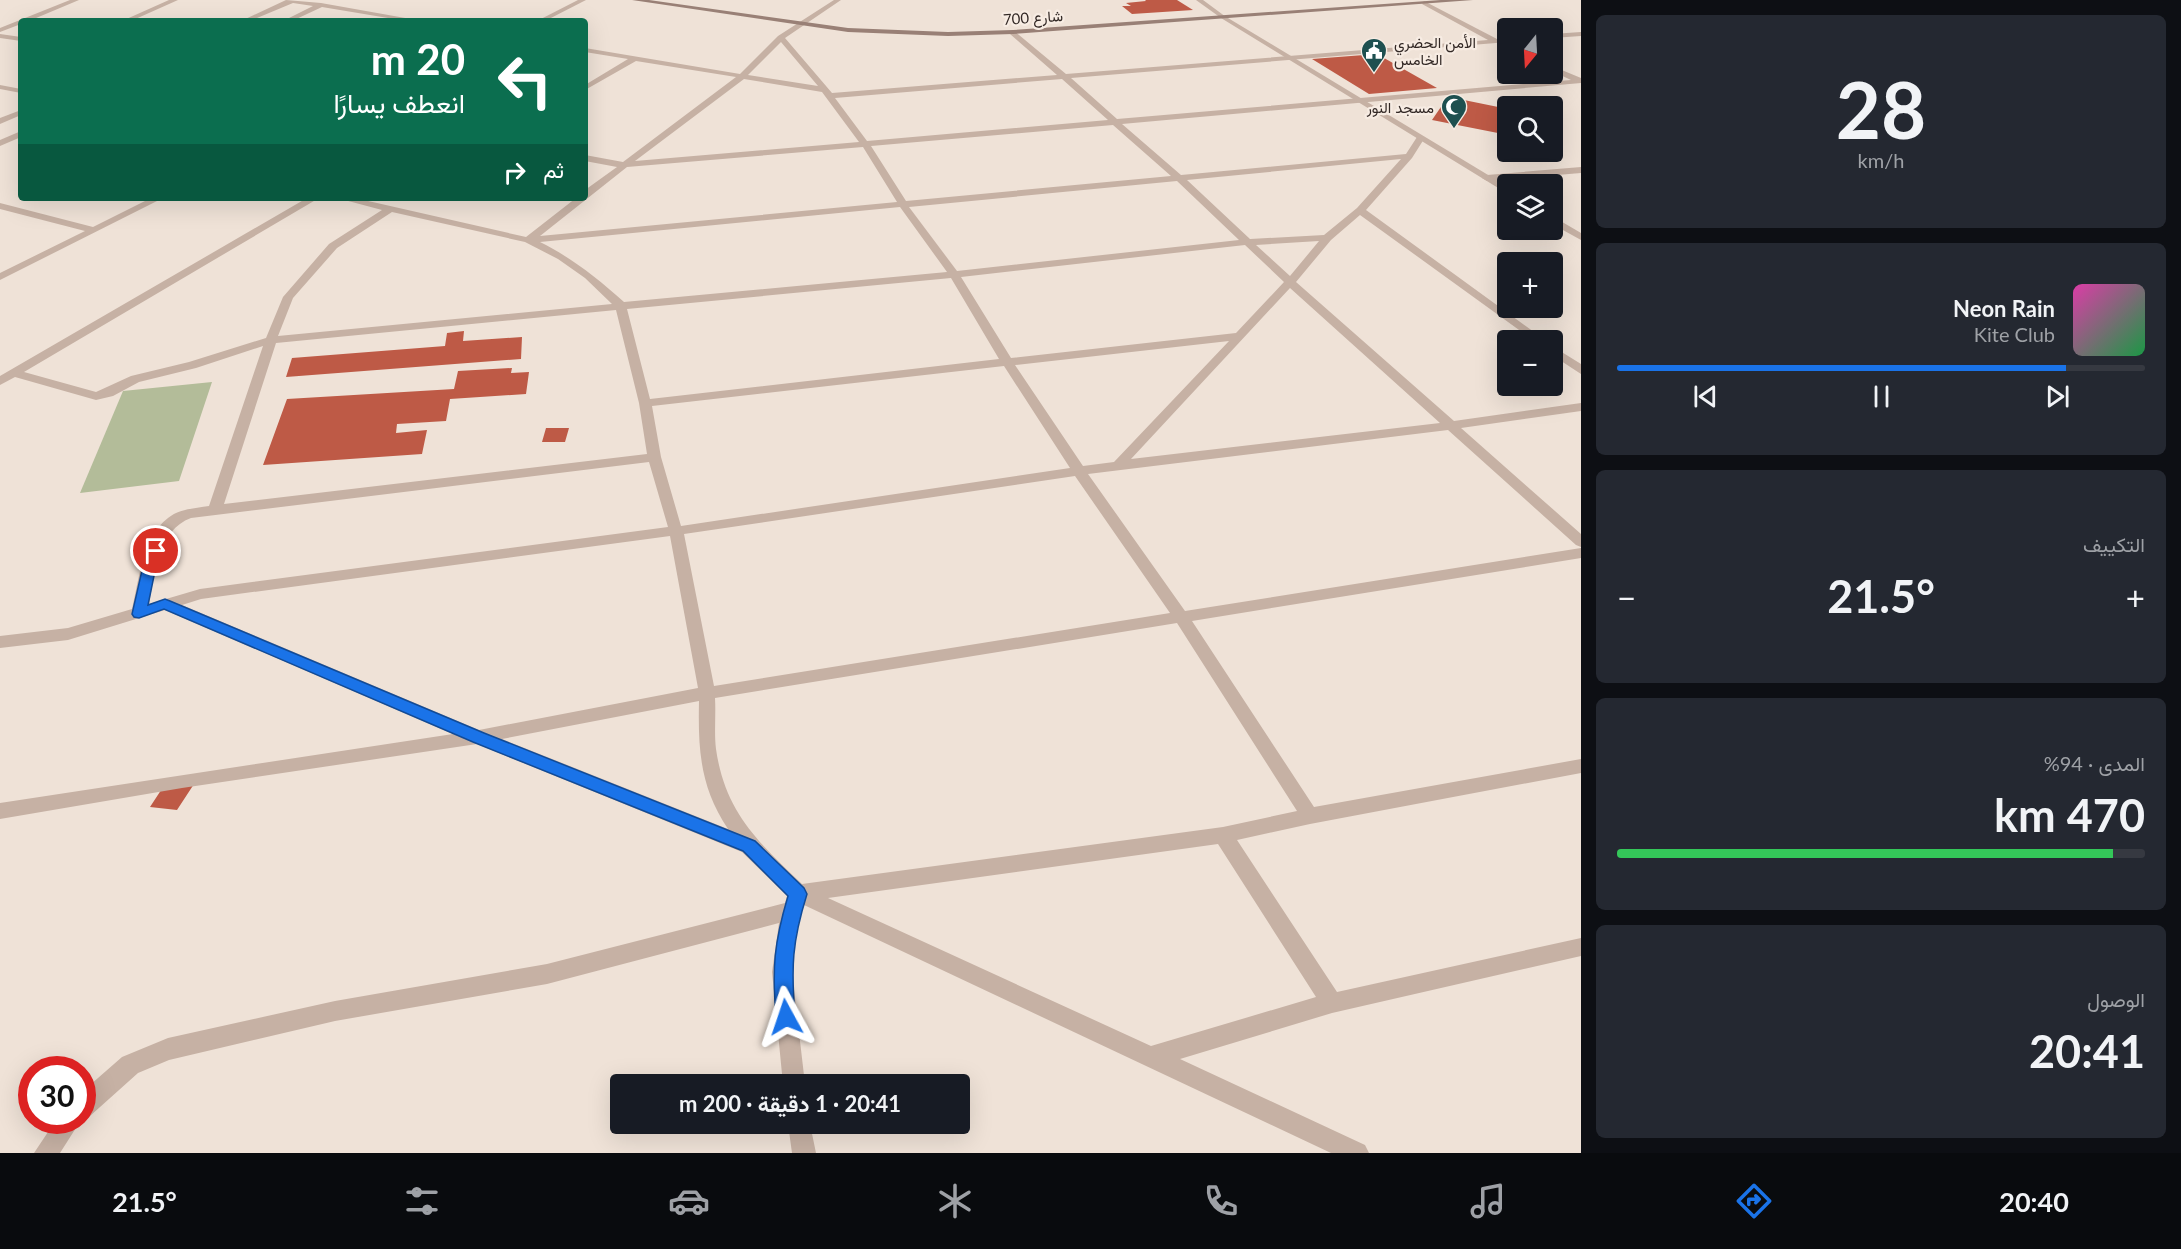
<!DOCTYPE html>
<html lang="ar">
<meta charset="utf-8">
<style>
body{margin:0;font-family:Lato,Vazirmatn,sans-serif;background:#242831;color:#f1f3f6;direction:rtl;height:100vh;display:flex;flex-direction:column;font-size:22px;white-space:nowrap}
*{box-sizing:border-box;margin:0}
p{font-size:20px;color:#9ea1a6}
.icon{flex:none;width:33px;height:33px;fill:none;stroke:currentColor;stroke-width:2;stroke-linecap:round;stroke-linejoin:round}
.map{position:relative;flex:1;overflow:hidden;direction:ltr}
.details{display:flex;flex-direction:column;gap:15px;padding:15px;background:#0d0f14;width:600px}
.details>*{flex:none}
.guide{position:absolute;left:18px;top:18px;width:570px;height:183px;border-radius:6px;box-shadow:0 6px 24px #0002;direction:rtl;background:#0b6e4f;color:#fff;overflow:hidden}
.needle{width:39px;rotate:198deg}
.tools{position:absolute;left:1497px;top:18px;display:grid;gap:12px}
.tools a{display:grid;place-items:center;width:66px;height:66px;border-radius:6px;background:#171b24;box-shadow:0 6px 24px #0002;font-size:30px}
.speed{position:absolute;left:18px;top:1056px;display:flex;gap:12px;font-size:30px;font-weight:700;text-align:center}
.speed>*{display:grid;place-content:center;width:78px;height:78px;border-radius:50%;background:#171b24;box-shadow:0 6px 24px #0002;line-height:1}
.speed .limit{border:9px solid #d22;background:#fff;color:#111}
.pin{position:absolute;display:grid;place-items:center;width:51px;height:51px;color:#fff;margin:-26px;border:3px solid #fff;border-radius:50%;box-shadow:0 2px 6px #0007}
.me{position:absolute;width:66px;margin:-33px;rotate:355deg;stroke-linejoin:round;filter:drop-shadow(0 0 4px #0008)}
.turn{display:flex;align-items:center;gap:21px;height:126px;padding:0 24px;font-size:27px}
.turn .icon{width:78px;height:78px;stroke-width:2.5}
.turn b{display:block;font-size:42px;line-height:51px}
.then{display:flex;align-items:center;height:57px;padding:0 24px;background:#0003;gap:12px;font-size:22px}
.big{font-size:45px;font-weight:700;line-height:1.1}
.details .tile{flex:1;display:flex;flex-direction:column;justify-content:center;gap:9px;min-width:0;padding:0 21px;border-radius:9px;background:#242831}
.details .dial{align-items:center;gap:0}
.dial b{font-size:78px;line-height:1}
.song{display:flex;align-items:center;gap:18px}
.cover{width:72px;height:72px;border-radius:9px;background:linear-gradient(135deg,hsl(320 70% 55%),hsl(140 70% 35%))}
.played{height:6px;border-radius:3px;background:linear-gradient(90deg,#1a73e8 85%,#363941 85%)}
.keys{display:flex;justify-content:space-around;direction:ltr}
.heat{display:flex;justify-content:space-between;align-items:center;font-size:33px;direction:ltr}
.charge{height:9px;border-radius:4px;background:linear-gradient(90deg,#34c759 94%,#363941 0)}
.trip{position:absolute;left:610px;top:1074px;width:360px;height:60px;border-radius:6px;background:#171b24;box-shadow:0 6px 24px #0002;font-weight:700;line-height:60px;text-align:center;direction:rtl}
.tab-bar{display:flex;height:96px;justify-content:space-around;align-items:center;background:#090b0e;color:#9ea1a6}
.tab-bar .icon{width:42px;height:42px}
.tab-bar .current{color:#1a73e8}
.tab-bar b{font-size:27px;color:#f1f3f6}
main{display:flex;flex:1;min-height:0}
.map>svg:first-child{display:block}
.green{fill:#b3bc99}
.building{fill:#be5a46}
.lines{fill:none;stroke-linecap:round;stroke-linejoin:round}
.minor{fill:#c6b1a4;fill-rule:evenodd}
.tertiary{fill:#c6b1a4;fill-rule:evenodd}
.secondary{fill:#998076;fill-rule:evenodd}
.route{fill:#1a73e8;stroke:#114b97;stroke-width:1.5}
.labels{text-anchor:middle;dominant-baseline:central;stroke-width:4.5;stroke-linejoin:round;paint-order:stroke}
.far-street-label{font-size:15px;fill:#322825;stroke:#f7ece3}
.far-poi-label{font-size:15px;fill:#322825;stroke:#f7ece3;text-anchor:start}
</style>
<main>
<section class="details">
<div class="tile dial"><b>28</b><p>km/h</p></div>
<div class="tile">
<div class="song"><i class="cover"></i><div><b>Neon Rain</b><p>Kite Club</p></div></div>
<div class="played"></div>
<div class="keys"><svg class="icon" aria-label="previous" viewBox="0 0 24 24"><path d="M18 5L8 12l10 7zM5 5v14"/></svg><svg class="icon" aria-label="pause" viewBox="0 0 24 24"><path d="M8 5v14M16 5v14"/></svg><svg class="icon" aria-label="next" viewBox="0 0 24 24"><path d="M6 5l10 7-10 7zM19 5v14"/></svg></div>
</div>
<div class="tile"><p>التكييف</p>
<div class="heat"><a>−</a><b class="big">21.5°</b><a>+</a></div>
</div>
<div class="tile"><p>المدى · 94%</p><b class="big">470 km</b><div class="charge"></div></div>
<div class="tile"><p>الوصول</p><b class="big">20:41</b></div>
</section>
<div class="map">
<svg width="1581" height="1153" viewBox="0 0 1581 1153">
<rect width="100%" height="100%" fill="#efe2d7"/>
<path class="green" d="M 212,382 L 179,481 L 80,493 L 123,391 Z"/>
<path class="building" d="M 1145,0 L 1177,0 L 1193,10 L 1132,14 L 1122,6 L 1131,6 L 1126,3 L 1146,1 Z
M 1377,54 L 1437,88 L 1369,94 L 1312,59 Z
M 1459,99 L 1508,109 L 1508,135 L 1432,120 L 1445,101 L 1456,103 Z
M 464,331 L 463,341 L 522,337 L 521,359 L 286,377 L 292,358 L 445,346 L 447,333 Z
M 512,368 L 511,373 L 529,372 L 526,394 L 450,399 L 446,421 L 397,424 L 396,433 L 427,430 L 422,454 L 263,465 L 287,399 L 454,389 L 458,371 Z
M 546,428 L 569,428 L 565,442 L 542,442 Z
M 167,781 L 194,784 L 177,810 L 150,807 Z"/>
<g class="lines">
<path class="minor" d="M 70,0 L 79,0 L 29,21 L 21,21 L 21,24 L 0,32 L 0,28 Z
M 169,0 L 178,0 L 131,21 L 122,21 Z
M 286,0 L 321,3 L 422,21 L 406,21 L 322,7 L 292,21 L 283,21 L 313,6 L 293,3 L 250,21 L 241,21 Z
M 578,0 L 586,0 L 545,21 L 537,21 Z
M 834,0 L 841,0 L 785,38 L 832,93 L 1057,75 L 1010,34 L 1013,30 L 1066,74 L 1488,40 L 1422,4 L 1424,1 L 1497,39 L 1508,38 L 1508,42 L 1071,78 L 1117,119 L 1571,80 L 1552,71 L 1552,66 L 1581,78 L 1581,83 L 1122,124 L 1181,175 L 1406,154 L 1417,137 L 1423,137 L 1424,139 L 1412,158 L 1366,210 L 1545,340 L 1533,340 L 1360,215 L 1331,240 L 1296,282 L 1454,421 L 1581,403 L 1581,411 L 1461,428 L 1581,534 L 1581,547 L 1576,545 L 1448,430 L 1088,474 L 1185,611 L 1581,548 L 1581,558 L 1192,621 L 1314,807 L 1581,759 L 1581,773 L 1310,824 L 1237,840 L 1337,992 L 1581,938 L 1581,956 L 1332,1013 L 1180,1059 L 1365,1145 L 1369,1153 L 1331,1153 L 804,905 L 796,931 L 792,972 L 805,1084 L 783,1084 L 772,972 L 779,923 L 547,984 L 335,1021 L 169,1060 L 138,1073 L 90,1116 L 82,1119 L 82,1092 L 122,1057 L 168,1038 L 335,1001 L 547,964 L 785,903 L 787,896 L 742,852 L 477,744 L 182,788 L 0,819 L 0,803 L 453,734 L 165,610 L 68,640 L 0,648 L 0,636 L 68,628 L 132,609 C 139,580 143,536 168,518 C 179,509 196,508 209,506 L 263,346 L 196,368 L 139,382 L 113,396 L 96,400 L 15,377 L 0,385 L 0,376 L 307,198 L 319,198 L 24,372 L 96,392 L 131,376 L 189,362 L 266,338 L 283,297 L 329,244 L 382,210 L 337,198 L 355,198 L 526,237 L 576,198 L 585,198 L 585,190 L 617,167 L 585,161 L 585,155 L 623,162 L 736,77 L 636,61 L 585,90 L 585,85 L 628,59 L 585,52 L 585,48 L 740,74 L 778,36 ZM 781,42 L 818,86 L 748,75 ZM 744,79 L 822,92 L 859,142 L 635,161 ZM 1062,79 L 1108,120 L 867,141 L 835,98 ZM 1113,125 L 1171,176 L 906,201 L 871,146 ZM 863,147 L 897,202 L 540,236 L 627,167 ZM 1401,159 L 1357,208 L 1324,235 L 1250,239 L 1187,180 ZM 1177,181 L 1239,240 L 957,271 L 909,207 ZM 900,207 L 947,272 L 624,302 C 597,278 572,258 540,242 ZM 392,212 L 525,242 L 558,259 L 585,278 L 612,304 L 278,336 L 293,298 L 337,248 ZM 1319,241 L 1290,276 L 1256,245 ZM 1245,245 L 1284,282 L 1236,333 L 1011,358 L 961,277 ZM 951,278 L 999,359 L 650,399 L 627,309 ZM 1290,288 L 1440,423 L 1131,459 ZM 616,310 L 639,403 L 647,454 L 224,504 L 276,343 ZM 1229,341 L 1114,462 L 1083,466 L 1015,365 ZM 1004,366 L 1070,468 L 681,526 L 661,457 L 652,406 ZM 649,462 L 668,527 L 200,589 L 149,604 C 155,574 158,530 191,518 ZM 1075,476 L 1170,613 L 714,686 L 684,534 ZM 670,536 L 698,688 L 479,730 L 182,605 L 201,599 ZM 1177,623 L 1297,811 L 1223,827 L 802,884 C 758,842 725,812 716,749 C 714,733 716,715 715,698 ZM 699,701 C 698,750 700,787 728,829 L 502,739 ZM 1218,844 L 1316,997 L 1151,1046 L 828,898 Z
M 1196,0 L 1203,0 L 1226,17 L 1221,18 Z
M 1581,32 L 1581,36 L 1552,38 L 1552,34 Z
M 0,34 L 21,37 L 21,41 L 0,38 Z
M 0,85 L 21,89 L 21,93 L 0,89 Z
M 21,110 L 21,115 L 0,124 L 0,118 Z
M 21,131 L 21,137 L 0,146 L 0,140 Z
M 1581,167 L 1581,173 L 1487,181 L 1482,178 L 1487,175 Z
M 151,198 L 163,198 L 0,280 L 0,273 L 85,231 L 0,209 L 0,203 L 93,227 Z
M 1552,346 L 1581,364 L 1581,374 L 1552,355 Z
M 56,1120 L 81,1120 L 60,1153 L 34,1153 Z
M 788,1124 L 810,1124 L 816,1153 L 792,1153 Z"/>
<path class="tertiary" d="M 1223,15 L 1508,187 L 1508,194 L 1221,18 Z
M 1552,216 L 1581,233 L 1581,240 L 1552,224 Z"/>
<path class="secondary" d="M 632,0 L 649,0 L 848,28 L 948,32 L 1013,30 L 1441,0 L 1473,0 L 1013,34 L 948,36 L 848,32 Z"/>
</g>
<path class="route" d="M 156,546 L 163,551 L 156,566 L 148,605 L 165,599 L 170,601 L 484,733 L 755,841 L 804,888 L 807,894 C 792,942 791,967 795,1017 L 793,1023 L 786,1026 L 779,1023 L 776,1017 C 772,968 774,943 788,896 L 743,851 L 473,742 L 164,609 L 139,618 L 134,617 L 132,614 L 143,566 L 151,548 Z"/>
<defs>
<symbol id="civic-pin" viewBox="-11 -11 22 30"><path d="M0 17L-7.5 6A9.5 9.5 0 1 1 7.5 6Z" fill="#1e5050" stroke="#f7ece3"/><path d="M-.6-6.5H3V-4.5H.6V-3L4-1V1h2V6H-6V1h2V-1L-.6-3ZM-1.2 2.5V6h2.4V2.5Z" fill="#fff"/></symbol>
<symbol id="mosque-pin" viewBox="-11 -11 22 30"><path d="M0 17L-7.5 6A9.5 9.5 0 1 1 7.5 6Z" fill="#1e5050" stroke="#f7ece3"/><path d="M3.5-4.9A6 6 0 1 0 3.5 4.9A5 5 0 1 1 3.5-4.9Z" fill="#fff"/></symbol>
</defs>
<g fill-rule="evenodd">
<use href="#civic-pin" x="1359" y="36" width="30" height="40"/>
<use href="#mosque-pin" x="1439" y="92" width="30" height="40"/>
</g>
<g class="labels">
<g class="far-street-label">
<text transform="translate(1033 17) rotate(-4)">شارع 700</text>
</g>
<g class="far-poi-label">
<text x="1394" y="42">الأمن الحضري<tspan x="1394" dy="17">الخامس</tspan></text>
<text x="1434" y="107" text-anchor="end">مسجد النور</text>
</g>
</g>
</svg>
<div class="tools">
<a><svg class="needle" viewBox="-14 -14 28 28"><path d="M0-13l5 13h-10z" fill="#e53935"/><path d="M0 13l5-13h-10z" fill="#9ea1a6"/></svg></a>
<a><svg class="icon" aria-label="search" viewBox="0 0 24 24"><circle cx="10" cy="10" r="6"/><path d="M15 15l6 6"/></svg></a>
<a><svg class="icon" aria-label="layers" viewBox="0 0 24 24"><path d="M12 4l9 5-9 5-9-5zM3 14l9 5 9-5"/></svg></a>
<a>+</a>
<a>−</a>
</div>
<div class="speed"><div class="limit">30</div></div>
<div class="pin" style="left:156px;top:551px;background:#d93025"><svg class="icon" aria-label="arrive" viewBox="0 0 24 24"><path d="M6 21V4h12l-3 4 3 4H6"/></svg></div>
<svg class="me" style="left:786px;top:1017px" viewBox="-20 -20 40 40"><path d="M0-17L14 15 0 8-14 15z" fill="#1a73e8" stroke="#fff" stroke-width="4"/></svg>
<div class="trip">20:41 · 1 دقيقة · 200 m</div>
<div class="guide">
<div class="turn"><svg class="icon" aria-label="left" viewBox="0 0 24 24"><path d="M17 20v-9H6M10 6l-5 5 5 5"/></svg><div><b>20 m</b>انعطف يسارًا</div></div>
<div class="then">ثم<svg class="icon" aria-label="right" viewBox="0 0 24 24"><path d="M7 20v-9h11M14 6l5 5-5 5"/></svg></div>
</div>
</div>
</main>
<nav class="tab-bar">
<b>20:40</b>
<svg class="icon current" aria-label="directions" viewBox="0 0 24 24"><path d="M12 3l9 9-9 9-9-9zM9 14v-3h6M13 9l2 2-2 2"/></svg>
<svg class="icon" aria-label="music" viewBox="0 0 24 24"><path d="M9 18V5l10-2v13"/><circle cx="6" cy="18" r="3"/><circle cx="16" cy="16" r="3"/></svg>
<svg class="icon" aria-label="phone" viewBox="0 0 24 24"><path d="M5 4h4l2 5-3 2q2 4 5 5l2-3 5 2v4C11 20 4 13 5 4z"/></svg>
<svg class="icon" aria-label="climate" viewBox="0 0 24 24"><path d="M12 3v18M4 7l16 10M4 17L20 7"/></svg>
<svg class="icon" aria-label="car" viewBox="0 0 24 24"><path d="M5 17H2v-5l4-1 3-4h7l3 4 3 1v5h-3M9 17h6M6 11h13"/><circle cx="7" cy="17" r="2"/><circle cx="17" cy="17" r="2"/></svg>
<svg class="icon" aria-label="filters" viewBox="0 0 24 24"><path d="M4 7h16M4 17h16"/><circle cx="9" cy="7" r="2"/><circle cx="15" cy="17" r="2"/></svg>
<b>21.5°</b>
</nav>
